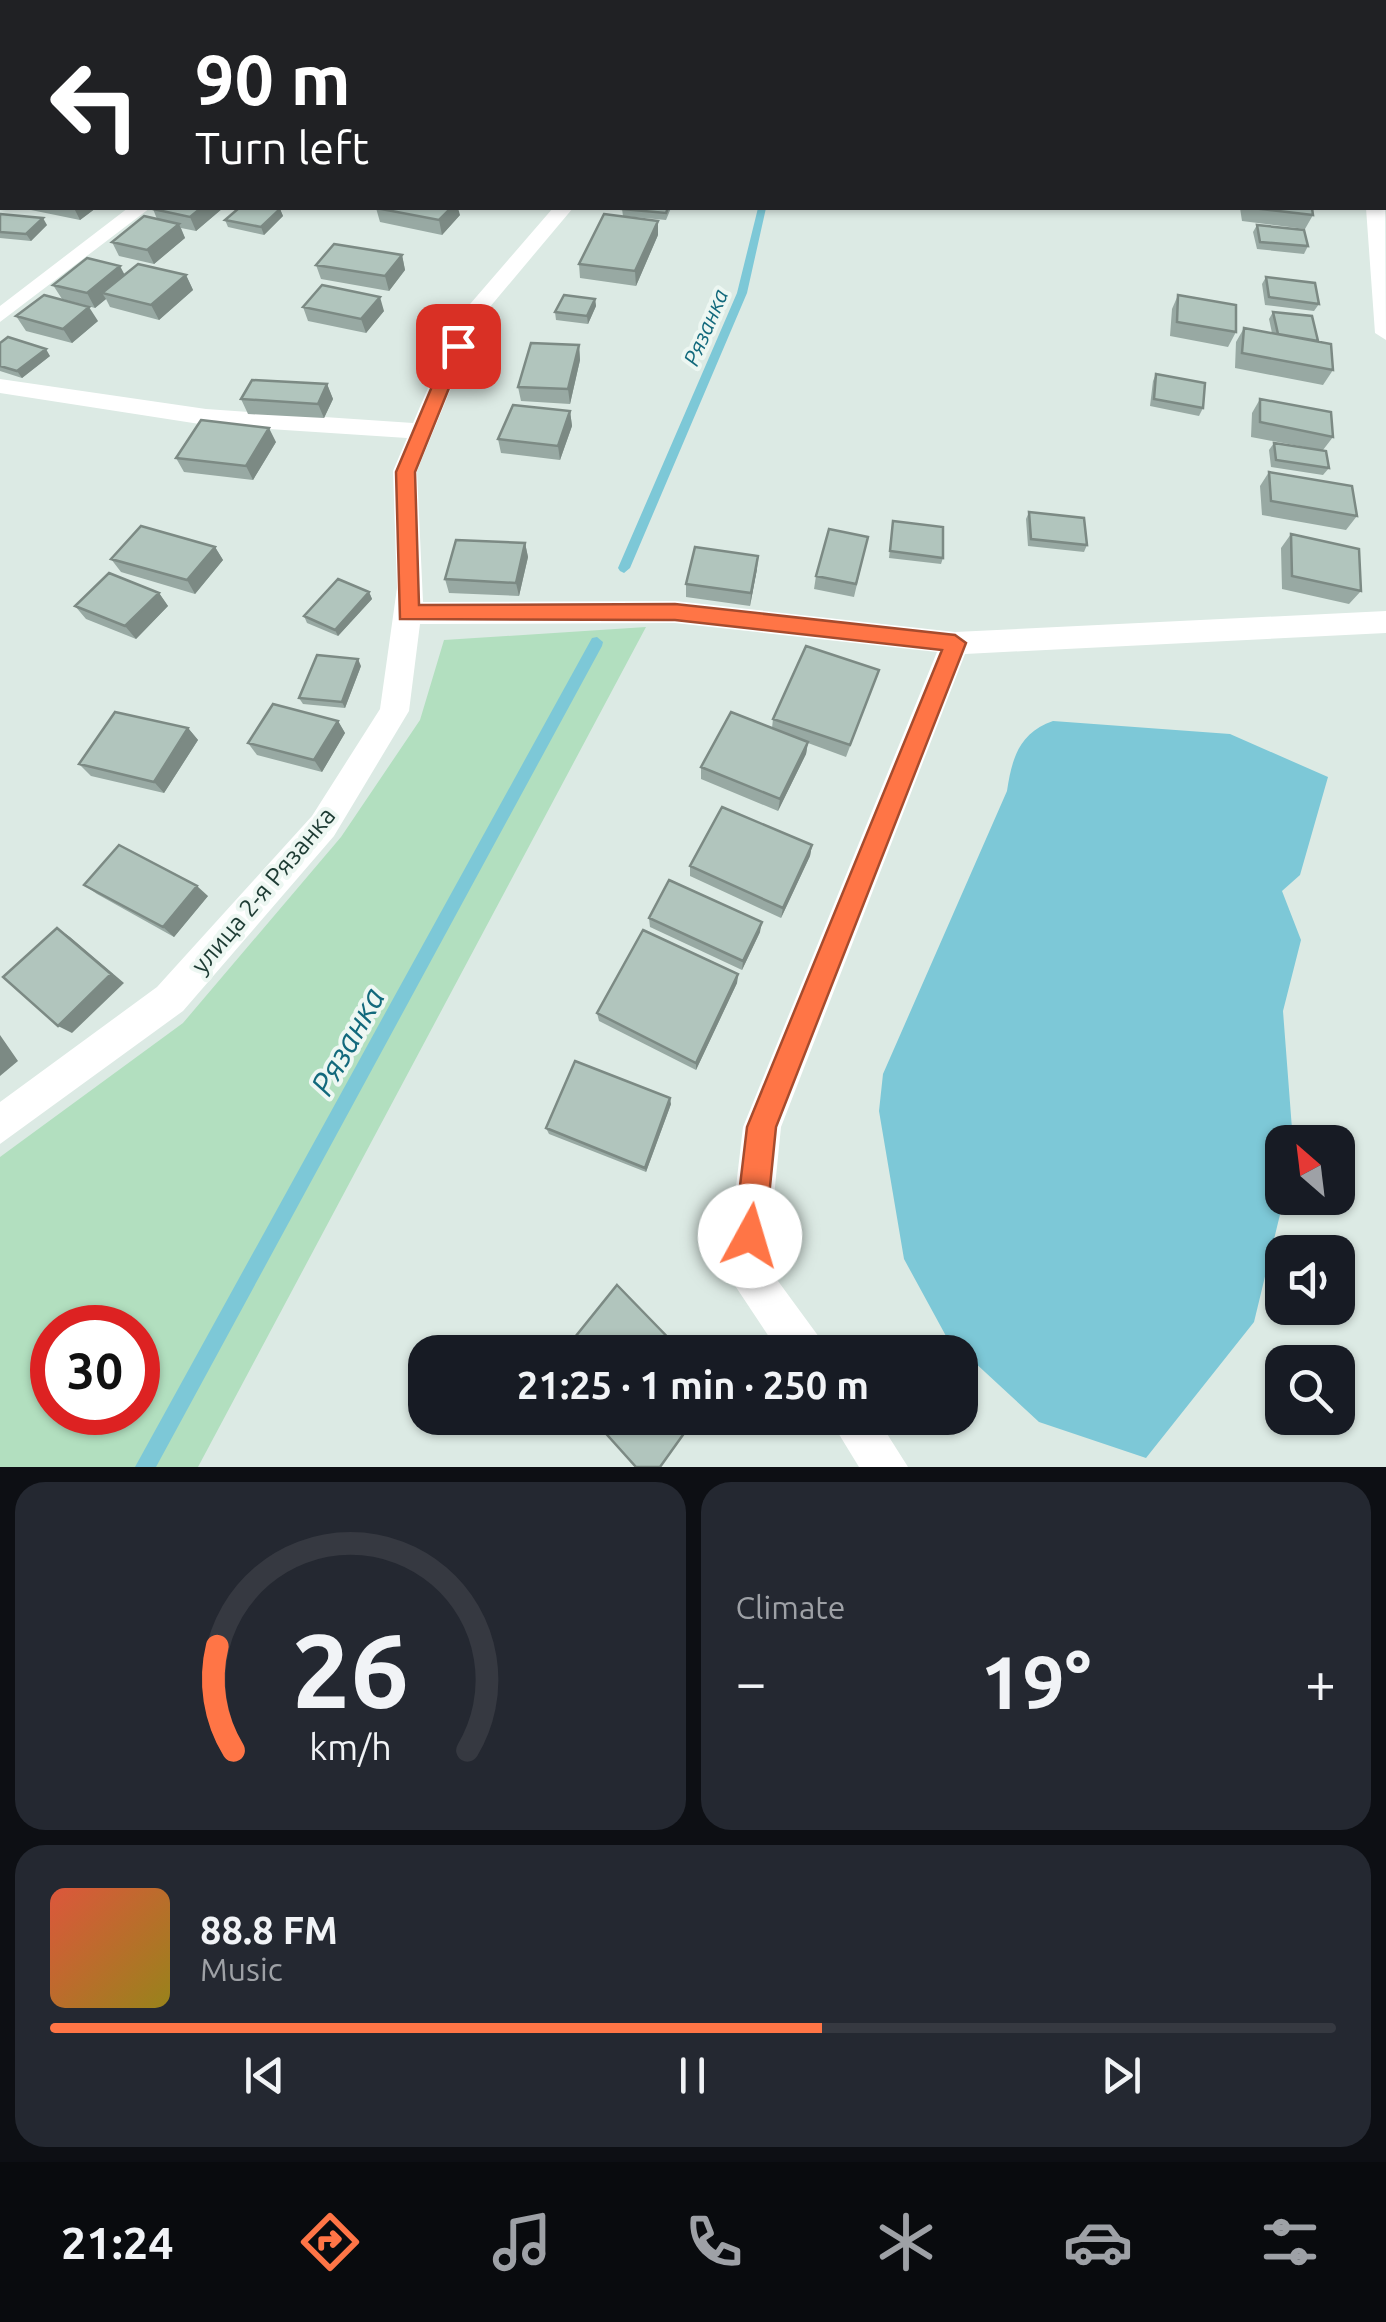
<!DOCTYPE html>
<meta charset="utf-8">
<style>
body{margin:0;font-family:Ubuntu,sans-serif;background:#242831;color:#f1f3f6;height:100vh;display:flex;flex-direction:column;font-size:38px;white-space:nowrap}
*{box-sizing:border-box;margin:0}
p{font-size:32px;color:#9ea1a6}
.icon{flex:none;width:55px;height:55px;fill:none;stroke:currentColor;stroke-width:2;stroke-linecap:round;stroke-linejoin:round}
.map{position:relative;height:1467px;overflow:hidden}
.sheet{display:flex;flex-direction:column;gap:15px;padding:15px;background:#0d0f14;flex:1}
.sheet>*{flex:none}
.banner{position:absolute;left:0px;top:0px;width:1388px;height:210px;box-shadow:0 2px 8px #0004;background:#202124;color:#fff;overflow:hidden}
.needle{width:65px;rotate:332deg}
.fabs{position:absolute;left:1265px;top:1125px;display:grid;gap:20px}
.fabs a{display:grid;place-items:center;width:90px;height:90px;border-radius:20px;background:#171b24;box-shadow:0 2px 8px #0004;font-size:50px}
.speed{position:absolute;left:30px;top:1305px;display:flex;gap:20px;font-size:50px;font-weight:700;text-align:center}
.speed>*{display:grid;place-content:center;width:130px;height:130px;border-radius:50%;background:#171b24;box-shadow:0 2px 8px #0004;line-height:1}
.speed .limit{border:15px solid #d22;background:#fff;color:#111}
.pin{position:absolute;display:grid;place-items:center;width:85px;height:85px;color:#fff;margin:-42px;border-radius:20px;box-shadow:0 5px 15px #0006}
.me{position:absolute;width:110px;margin:-55px;rotate:6deg;stroke-linejoin:round;filter:drop-shadow(0 0 8px #0008)}
.turn{display:flex;align-items:center;gap:35px;height:210px;padding:0 30px;font-size:45px}
.turn .icon{width:130px;height:130px;stroke-width:2.5}
.turn b{display:block;font-size:70px;line-height:85px}
.big{font-size:75px;font-weight:600;line-height:1.1}
.sheet .tile{flex:1;display:flex;flex-direction:column;justify-content:center;gap:15px;min-width:0;padding:0 35px;border-radius:30px;background:#242831}
.sheet .dial{align-items:center;gap:0}
.dial svg{height:260px;overflow:visible;fill:none;stroke:#363941;stroke-width:7;stroke-linecap:round;text-anchor:middle}
.dial text{fill:#f1f3f6;stroke:none}
.song{display:flex;align-items:center;gap:30px}
.cover{width:120px;height:120px;border-radius:15px;background:linear-gradient(135deg,hsl(10 70% 55%),hsl(50 70% 35%))}
.played{height:10px;border-radius:5px;background:linear-gradient(90deg,#ff7546 60%,#363941 60%)}
.keys{display:flex;justify-content:space-around;direction:ltr}
.heat{display:flex;justify-content:space-between;align-items:center;font-size:55px;direction:ltr}
.sheet .tiles{flex:1;display:grid;gap:15px;grid-template-columns:1fr 1fr}
.tile:last-child{grid-column:span 2}
.trip{position:absolute;left:408px;top:1335px;width:570px;height:100px;border-radius:30px;background:#171b24;box-shadow:0 2px 8px #0004;font-weight:600;line-height:100px;text-align:center}
.tab-bar{display:flex;height:160px;justify-content:space-around;align-items:center;background:#090b0e;color:#9ea1a6}
.tab-bar .icon{width:70px;height:70px}
.tab-bar .current{color:#ff7546}
.tab-bar b{font-size:45px;color:#f1f3f6}
.map>svg:first-child{display:block}
.green{fill:#b2dfbf;fill-rule:evenodd}
.water{fill:#7dc8d7}
.lines{fill:none;stroke-linecap:round;stroke-linejoin:round}
.stream{fill:#7dc8d7;fill-rule:evenodd}
.service{fill:#fff;fill-rule:evenodd}
.minor{fill:#fff;fill-rule:evenodd}
.wall{fill:#98a9a3}
.shaded-wall{fill:#7c8a84}
.building{fill:#b1c5bd;stroke:#7c8a84;stroke-width:2.5}
.route{fill:#ff7546;stroke:#a64c2e;stroke-width:2.5}
.labels{text-anchor:middle;dominant-baseline:central;stroke-width:8;stroke-linejoin:round;paint-order:stroke}
.far-water-label{font-size:22px;font-style:italic;fill:#12697c;stroke:#edf7f2}
.street-label{font-size:25px;fill:#1d3b33;stroke:#edf7f2}
.near-water-label{font-size:32px;font-style:italic;fill:#12697c;stroke:#edf7f2}
</style>
<div class="map">
<svg width="1386" height="1467" viewBox="0 0 1386 1467">
<rect width="100%" height="100%" fill="#dceae4"/>
<path class="green" d="M 646,627 L 198,1467 L 0,1467 L 0,1157 L 183,1023 L 341,837 L 420,720 L 444,640 ZM 52,1328 L 138,1328 L 138,1412 L 52,1412 Z"/>
<path class="water" d="M 1053,721 L 1230,734 L 1328,777 L 1300,875 L 1282,891 L 1301,940 L 1283,1011 L 1293,1142 L 1282,1142 L 1284,1198 L 1254,1322 L 1146,1458 L 1039,1422 L 946,1336 L 904,1259 L 879,1111 L 883,1074 L 1007,791 C 1012,758 1019,733 1053,721 Z"/>
<g class="lines">
<path class="stream" d="M 932,0 L 930,2 L 923,2 L 924,0 Z
M 758,208 L 766,208 L 747,293 L 630,568 L 624,573 L 620,571 L 618,568 L 737,293 Z
M 597,637 L 603,642 L 602,646 L 156,1467 L 135,1467 L 592,638 Z"/>
<path class="service" d="M 555,0 L 588,0 L 589,2 L 557,2 Z"/>
<path class="minor" d="M 1349,0 L 1365,0 L 1365,2 L 1350,2 Z
M 0,150 L 2,150 L 2,160 L 0,160 Z
M 128,208 L 150,208 L 0,322 L 0,306 Z
M 553,208 L 573,208 L 479,320 L 417,471 L 423,602 L 675,601 L 955,632 L 1386,611 L 1386,633 L 965,654 L 781,1127 L 767,1266 L 819,1337 L 825,1352 L 779,1352 L 726,1272 L 743,1127 L 937,652 L 675,623 L 420,624 L 409,711 L 334,836 L 183,1011 L 0,1144 L 0,1102 L 157,987 L 312,816 L 380,709 L 397,588 L 393,471 L 407,438 L 206,425 L 0,393 L 0,379 L 206,409 L 413,423 L 458,318 Z
M 1366,208 L 1385,208 L 1386,340 L 1375,333 Z
M 829,1418 L 877,1418 L 908,1467 L 859,1467 Z"/>
</g>
<path class="wall" d="M 297,0 L 331,0 L 331,1 L 329,2 L 298,2 Z
M 411,0 L 471,0 L 468,2 L 412,2 Z
M 734,0 L 758,0 L 757,2 L 734,2 Z
M 30,208 L 96,208 L 80,220 L 31,210 Z
M 223,208 L 196,231 L 181,228 L 185,238 L 154,264 L 119,256 L 112,242 L 157,219 L 153,209 Z
M 376,208 L 460,215 L 442,235 L 380,222 Z
M 671,208 L 666,220 L 623,216 L 622,209 Z
M 1240,208 L 1312,208 L 1313,215 L 1305,229 L 1242,221 Z
M 280,209 L 283,216 L 264,235 L 228,227 L 225,220 Z
M 0,214 L 47,225 L 31,241 L 0,238 Z
M 1257,225 L 1308,246 L 1304,254 L 1257,249 L 1253,232 Z
M 658,235 L 636,286 L 580,278 L 579,264 Z
M 402,255 L 405,270 L 389,291 L 321,279 L 316,265 Z
M 125,274 L 186,275 L 193,290 L 159,320 L 110,307 L 106,299 L 95,308 L 62,299 L 53,285 Z
M 1266,277 L 1319,304 L 1314,311 L 1265,305 L 1262,284 Z
M 1178,295 L 1236,332 L 1228,347 L 1170,336 L 1172,309 Z
M 595,299 L 596,306 L 588,324 L 556,320 L 555,312 Z
M 303,307 L 384,311 L 366,333 L 308,321 Z
M 1273,312 L 1318,341 L 1333,370 L 1323,385 L 1235,368 L 1236,342 L 1244,328 L 1272,333 L 1269,319 Z
M 16,316 L 98,321 L 72,343 L 26,331 Z
M 0,343 L 50,356 L 22,378 L 0,371 Z
M 579,345 L 580,360 L 570,404 L 521,401 L 518,387 Z
M 1156,374 L 1203,408 L 1199,416 L 1150,406 L 1153,381 Z
M 327,384 L 333,399 L 324,418 L 248,414 L 241,399 Z
M 1260,399 L 1333,437 L 1323,450 L 1329,468 L 1323,475 L 1271,467 L 1269,450 L 1274,443 L 1315,449 L 1251,437 L 1252,413 Z
M 570,411 L 572,426 L 560,460 L 501,453 L 498,439 Z
M 276,442 L 253,480 L 184,472 L 176,458 Z
M 1269,472 L 1357,516 L 1346,530 L 1262,515 L 1260,486 Z
M 1029,512 L 1087,545 L 1084,552 L 1028,546 L 1026,519 Z
M 893,521 L 943,558 L 941,564 L 889,558 Z
M 1291,534 L 1361,591 L 1349,604 L 1282,589 L 1281,548 Z
M 868,537 L 854,597 L 814,589 L 816,576 Z
M 525,543 L 528,557 L 519,596 L 449,593 L 445,579 Z
M 215,547 L 223,560 L 195,594 L 121,572 L 111,559 Z
M 757,569 L 750,606 L 686,597 L 686,584 Z
M 369,592 L 372,599 L 338,636 L 307,623 L 304,616 Z
M 159,593 L 168,606 L 136,639 L 86,619 L 75,606 Z
M 361,666 L 345,708 L 303,704 L 299,698 Z
M 879,670 L 846,757 L 808,743 L 806,754 L 778,811 L 701,779 L 701,767 L 772,728 L 773,719 Z
M 338,721 L 345,733 L 322,772 L 257,755 L 248,743 Z
M 188,728 L 198,740 L 164,793 L 91,776 L 79,764 Z
M 812,845 L 810,856 L 781,918 L 690,876 L 690,866 Z
M 84,885 L 208,896 L 174,937 L 97,894 Z
M 649,918 L 760,932 L 742,970 L 650,927 Z
M 738,974 L 737,983 L 696,1070 L 599,1021 L 597,1013 Z
M 671,1104 L 646,1172 L 549,1134 L 546,1128 Z"/>
<path class="shaded-wall" d="M 56,0 L 81,0 L 76,2 L 57,2 Z
M 456,0 L 471,0 L 468,2 L 455,2 Z
M 2,30 L 2,47 L 0,49 L 0,31 Z
M 74,208 L 96,208 L 80,220 Z
M 201,208 L 223,208 L 196,231 L 190,217 Z
M 451,208 L 458,208 L 460,215 L 442,235 L 439,220 Z
M 280,209 L 283,216 L 264,235 L 261,227 Z
M 43,218 L 47,225 L 31,241 L 26,234 Z
M 658,221 L 658,235 L 636,286 L 635,271 Z
M 179,224 L 185,238 L 154,264 L 147,250 Z
M 402,255 L 405,270 L 389,291 L 385,276 Z
M 120,266 L 128,281 L 102,293 L 106,299 L 95,308 L 87,293 Z
M 186,275 L 193,290 L 159,320 L 151,305 Z
M 380,297 L 384,311 L 366,333 L 361,319 Z
M 595,299 L 596,306 L 588,324 L 587,316 Z
M 89,307 L 98,321 L 72,343 L 63,329 Z
M 579,345 L 580,360 L 570,404 L 568,389 Z
M 46,349 L 50,356 L 22,378 L 17,371 Z
M 327,384 L 333,399 L 324,418 L 318,404 Z
M 570,411 L 572,426 L 560,460 L 558,446 Z
M 269,428 L 276,442 L 253,480 L 246,466 Z
M 525,543 L 528,557 L 519,596 L 516,583 Z
M 215,547 L 223,560 L 195,594 L 187,580 Z
M 758,556 L 757,569 L 750,606 L 751,593 Z
M 369,592 L 372,599 L 338,636 L 335,630 Z
M 159,593 L 168,606 L 136,639 L 125,626 Z
M 358,659 L 361,666 L 345,708 L 342,702 Z
M 338,721 L 345,733 L 322,772 L 314,760 Z
M 188,728 L 198,740 L 164,793 L 154,782 Z
M 808,742 L 806,754 L 778,811 L 780,799 Z
M 812,845 L 810,856 L 781,918 L 783,908 Z
M 197,886 L 208,896 L 174,937 L 163,927 Z
M 762,922 L 760,932 L 742,970 L 743,961 Z
M 57,928 L 70,937 L 124,983 L 72,1033 L 58,1026 Z
M 738,974 L 737,983 L 696,1070 L 696,1063 Z
M 0,1035 L 18,1061 L 0,1076 Z
M 670,1098 L 671,1104 L 646,1172 L 645,1168 Z"/>
<path class="building" d="M 12,0 L 43,0 L 55,2 L 8,2 Z
M 539,0 L 566,0 L 565,2 L 537,2 Z
M 656,0 L 688,0 L 687,2 Z
M 1271,0 L 1297,0 L 1297,2 L 1271,2 Z
M 0,120 L 2,120 L 2,134 L 0,135 Z
M 155,208 L 201,208 L 190,217 L 153,209 Z
M 239,208 L 274,208 L 280,209 L 261,227 L 225,220 Z
M 376,208 L 451,208 L 439,220 Z
M 623,208 L 668,208 L 666,213 L 622,209 Z
M 1252,208 L 1312,208 L 1313,215 Z
M 0,214 L 43,218 L 26,234 L 0,232 Z
M 604,214 L 658,221 L 635,271 L 579,264 Z
M 144,216 L 179,224 L 147,250 L 112,242 Z
M 1257,225 L 1304,230 L 1308,246 L 1260,242 Z
M 334,244 L 402,255 L 385,276 L 316,265 Z
M 87,258 L 120,266 L 87,293 L 53,285 Z
M 138,264 L 186,275 L 151,305 L 102,293 Z
M 1266,277 L 1315,283 L 1319,304 L 1269,297 Z
M 322,285 L 380,297 L 361,319 L 303,307 Z
M 44,295 L 89,307 L 63,329 L 16,316 Z
M 564,295 L 595,299 L 587,316 L 555,312 Z
M 1178,295 L 1236,305 L 1236,332 L 1177,322 Z
M 1273,312 L 1312,316 L 1318,341 L 1278,334 Z
M 1244,328 L 1331,344 L 1333,370 L 1242,353 Z
M 8,337 L 46,349 L 17,371 L 0,366 L 0,343 Z
M 531,343 L 579,345 L 568,389 L 518,387 Z
M 1156,374 L 1205,383 L 1203,408 L 1154,399 Z
M 252,380 L 327,384 L 318,404 L 241,399 Z
M 1260,399 L 1331,412 L 1333,437 L 1260,422 Z
M 513,405 L 570,411 L 558,446 L 498,439 Z
M 201,420 L 269,428 L 246,466 L 176,458 Z
M 1274,443 L 1326,451 L 1329,468 L 1276,460 Z
M 1269,472 L 1352,486 L 1357,516 L 1271,501 Z
M 1029,512 L 1084,518 L 1087,545 L 1031,539 Z
M 893,521 L 943,527 L 943,558 L 890,551 Z
M 141,526 L 215,547 L 187,580 L 111,559 Z
M 829,529 L 868,537 L 856,584 L 816,576 Z
M 1291,534 L 1359,549 L 1361,591 L 1292,576 Z
M 456,540 L 525,543 L 516,583 L 445,579 Z
M 695,547 L 758,556 L 751,593 L 686,584 Z
M 109,573 L 159,593 L 125,626 L 75,606 Z
M 338,579 L 369,592 L 335,630 L 304,616 Z
M 806,646 L 879,670 L 850,745 L 773,719 Z
M 317,655 L 358,659 L 342,702 L 299,698 Z
M 273,704 L 338,721 L 314,760 L 248,743 Z
M 115,712 L 188,728 L 154,782 L 79,764 Z
M 731,712 L 808,742 L 780,799 L 701,767 Z
M 722,807 L 812,845 L 783,908 L 690,866 Z
M 119,845 L 197,886 L 163,927 L 84,885 Z
M 669,880 L 762,922 L 743,961 L 649,918 Z
M 57,928 L 111,974 L 58,1026 L 3,977 Z
M 643,930 L 738,974 L 696,1063 L 597,1013 Z
M 575,1061 L 670,1098 L 645,1168 L 546,1128 Z
M 617,1285 L 682,1352 L 563,1352 Z
M 592,1418 L 695,1418 L 660,1467 L 636,1467 Z"/>
<path class="route" d="M 458,341 L 466,346 L 415,472 L 419,605 L 675,604 L 955,635 L 966,643 L 776,1127 L 765,1236 L 761,1247 L 750,1251 L 739,1247 L 734,1236 L 747,1127 L 942,650 L 675,620 L 400,619 L 396,472 L 449,346 Z"/>
<g class="labels">
<g class="far-water-label">
<text transform="translate(705 327) rotate(-67)">Рязанка</text>
</g>
<g class="street-label">
<text transform="translate(263 890) rotate(-50)">улица 2-я Рязанка</text>
</g>
<g class="near-water-label">
<text transform="translate(347 1041) rotate(-61)">Рязанка</text>
</g>
</g>
</svg>
<div class="fabs">
<a><svg class="needle" viewBox="-14 -14 28 28"><path d="M0-13l5 13h-10z" fill="#e53935"/><path d="M0 13l5-13h-10z" fill="#9ea1a6"/></svg></a>
<a><svg class="icon" aria-label="sound" viewBox="0 0 24 24"><path d="M4 9h4l5-4v14l-5-4H4zM17 9q2 3 0 6"/></svg></a>
<a><svg class="icon" aria-label="search" viewBox="0 0 24 24"><circle cx="10" cy="10" r="6"/><path d="M15 15l6 6"/></svg></a>
</div>
<div class="speed"><div class="limit">30</div></div>
<div class="pin" style="left:458px;top:346px;background:#d93025"><svg class="icon" aria-label="arrive" viewBox="0 0 24 24"><path d="M6 21V4h12l-3 4 3 4H6"/></svg></div>
<svg class="me" style="left:750px;top:1236px" viewBox="-20 -20 40 40"><circle r="19" fill="#fff"/><path d="M0-13L10 11 0 6-10 11z" fill="#ff7546"/></svg>
<div class="trip">21:25 · 1 min · 250 m</div>
<div class="banner">
<div class="turn"><svg class="icon" aria-label="left" viewBox="0 0 24 24"><path d="M17 20v-9H6M10 6l-5 5 5 5"/></svg><div><b>90 m</b>Turn left</div></div>
</div>
</div>
<section class="sheet">
<div class="tiles">
<div class="tile dial"><svg viewBox="0 0 100 80">
<path d="M14 69A42 42 0 1 1 86 69"/>
<path d="M14 69A42 42 0 0 1 9 37" stroke="#ff7546"/>
<text x="50" y="56" font-size="32" font-weight="700">26</text>
<text x="50" y="72" font-size="11">km/h</text>
</svg></div>
<div class="tile"><p>Climate</p>
<div class="heat"><a>−</a><b class="big">19°</b><a>+</a></div>
</div>
<div class="tile">
<div class="song"><i class="cover"></i><div><b>88.8 FM</b><p>Music</p></div></div>
<div class="played"></div>
<div class="keys"><svg class="icon" aria-label="previous" viewBox="0 0 24 24"><path d="M18 5L8 12l10 7zM5 5v14"/></svg><svg class="icon" aria-label="pause" viewBox="0 0 24 24"><path d="M8 5v14M16 5v14"/></svg><svg class="icon" aria-label="next" viewBox="0 0 24 24"><path d="M6 5l10 7-10 7zM19 5v14"/></svg></div>
</div>
</div>
</section>
<nav class="tab-bar">
<b>21:24</b>
<svg class="icon current" aria-label="directions" viewBox="0 0 24 24"><path d="M12 3l9 9-9 9-9-9zM9 14v-3h6M13 9l2 2-2 2"/></svg>
<svg class="icon" aria-label="music" viewBox="0 0 24 24"><path d="M9 18V5l10-2v13"/><circle cx="6" cy="18" r="3"/><circle cx="16" cy="16" r="3"/></svg>
<svg class="icon" aria-label="phone" viewBox="0 0 24 24"><path d="M5 4h4l2 5-3 2q2 4 5 5l2-3 5 2v4C11 20 4 13 5 4z"/></svg>
<svg class="icon" aria-label="climate" viewBox="0 0 24 24"><path d="M12 3v18M4 7l16 10M4 17L20 7"/></svg>
<svg class="icon" aria-label="car" viewBox="0 0 24 24"><path d="M5 17H2v-5l4-1 3-4h7l3 4 3 1v5h-3M9 17h6M6 11h13"/><circle cx="7" cy="17" r="2"/><circle cx="17" cy="17" r="2"/></svg>
<svg class="icon" aria-label="filters" viewBox="0 0 24 24"><path d="M4 7h16M4 17h16"/><circle cx="9" cy="7" r="2"/><circle cx="15" cy="17" r="2"/></svg>
</nav>
